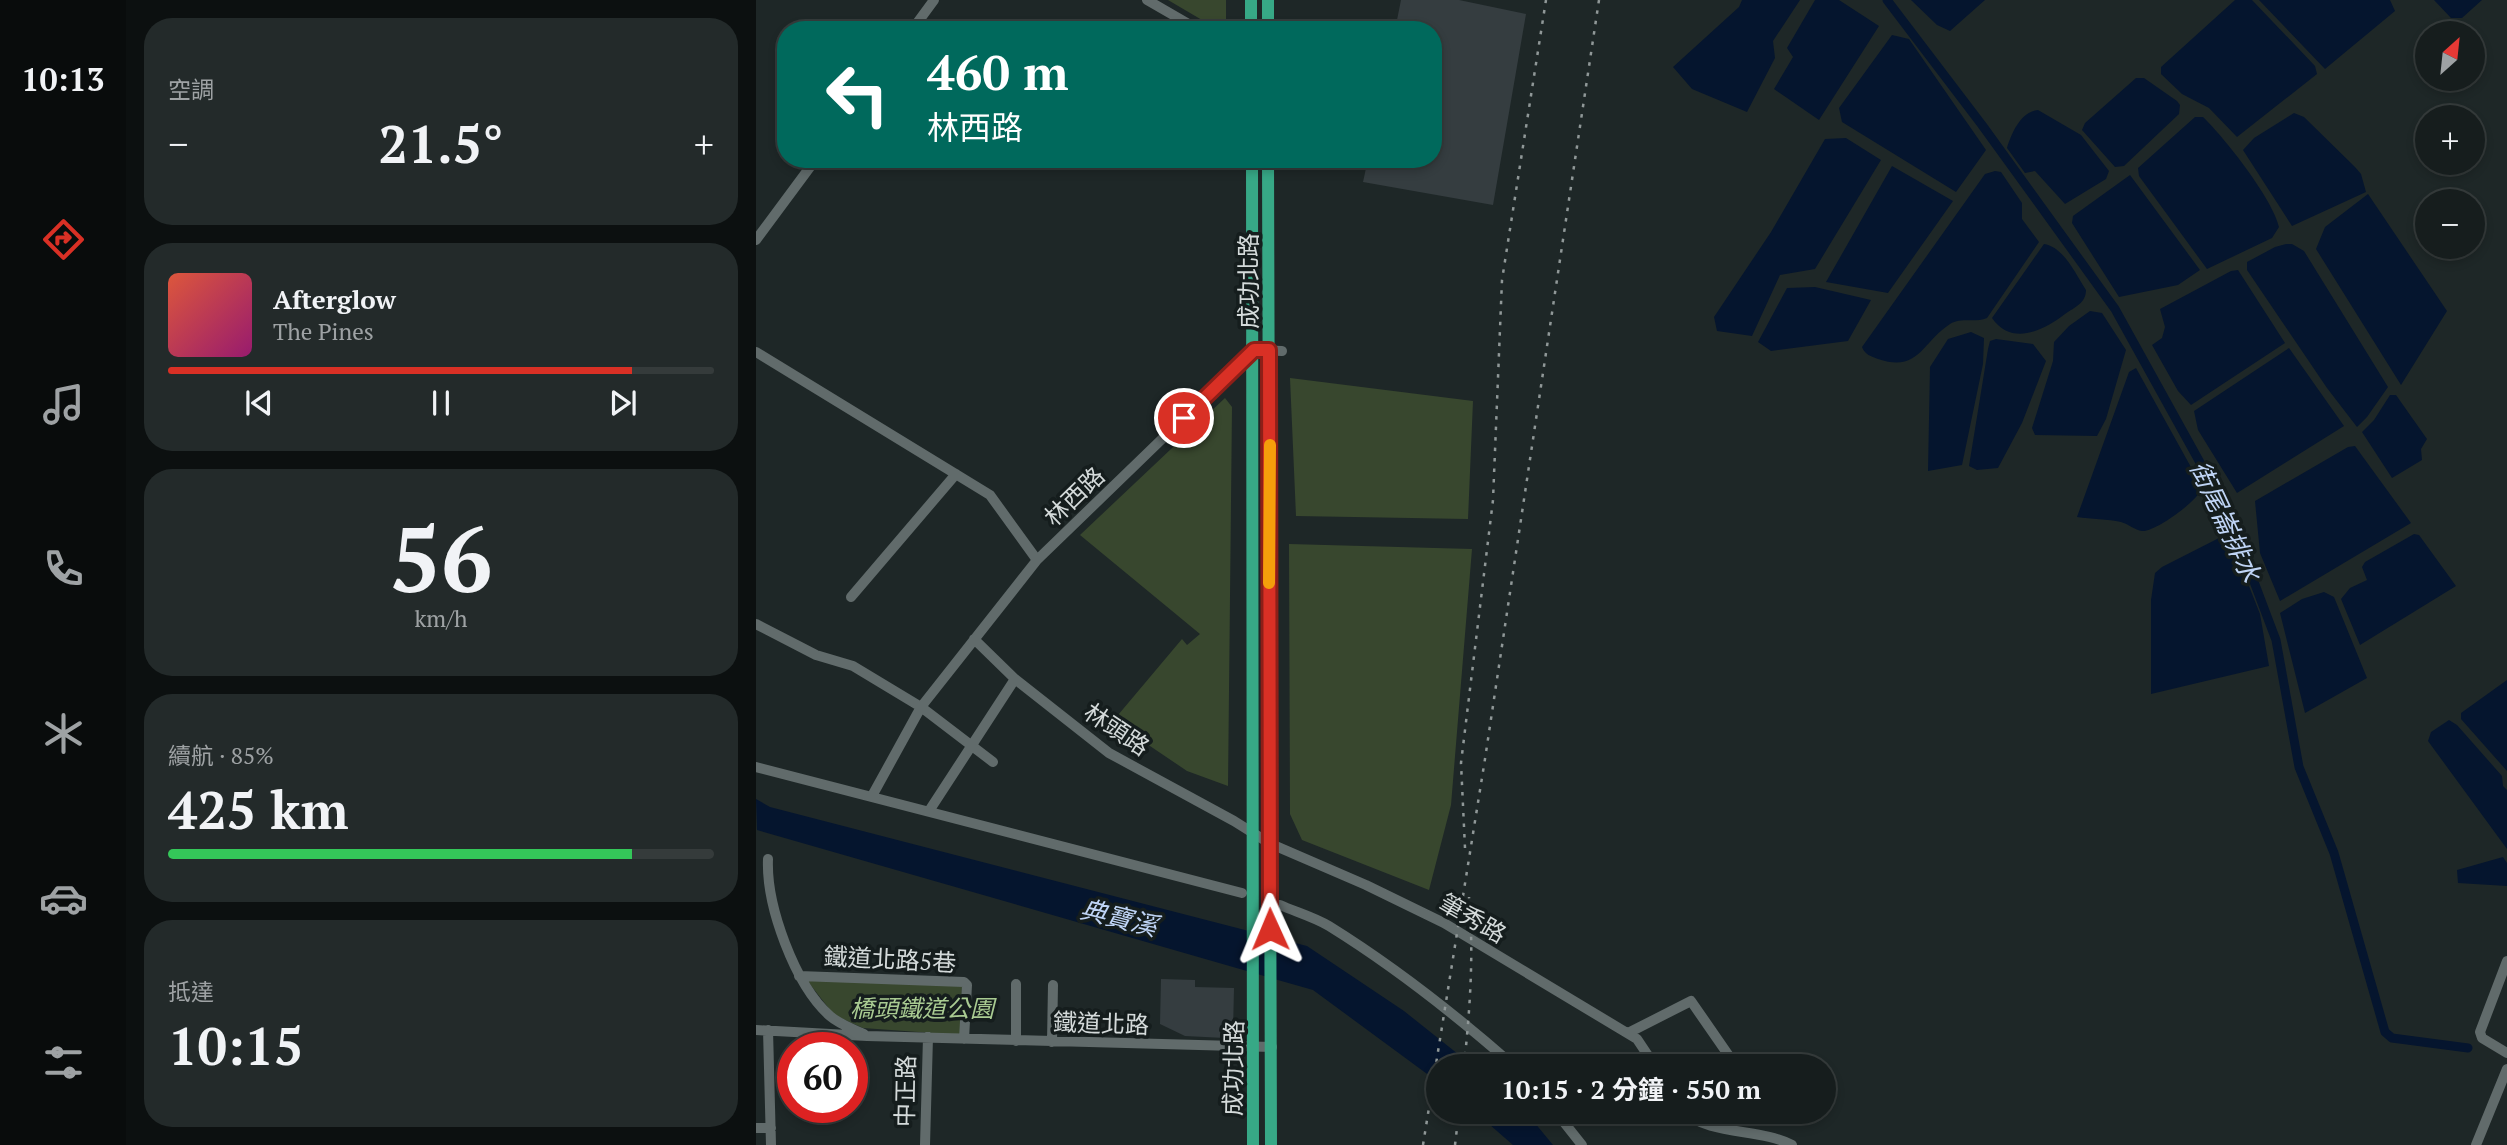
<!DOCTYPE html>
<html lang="zh-TW">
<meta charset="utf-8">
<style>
body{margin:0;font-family:"PT Serif","Noto Sans TC",serif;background:#232a2a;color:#f1f3f6;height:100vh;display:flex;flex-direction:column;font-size:26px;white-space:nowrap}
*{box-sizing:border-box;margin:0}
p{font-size:23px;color:#9ea2a4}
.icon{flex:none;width:38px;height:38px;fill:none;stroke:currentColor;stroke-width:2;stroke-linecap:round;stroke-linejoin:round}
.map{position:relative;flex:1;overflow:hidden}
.panel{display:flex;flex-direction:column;gap:18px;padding:18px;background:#0c1010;width:630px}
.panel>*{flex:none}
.banner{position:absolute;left:21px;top:21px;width:665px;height:147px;border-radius:28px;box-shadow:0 4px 10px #0003,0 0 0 2px #353b3b;background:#00695c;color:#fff;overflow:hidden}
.needle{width:46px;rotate:27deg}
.tools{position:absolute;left:1659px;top:21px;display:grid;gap:14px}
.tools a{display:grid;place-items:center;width:70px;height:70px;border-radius:50%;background:#161d1d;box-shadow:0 4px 10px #0003,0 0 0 2px #353b3b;font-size:35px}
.speed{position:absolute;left:21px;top:1032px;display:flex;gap:14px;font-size:35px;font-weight:700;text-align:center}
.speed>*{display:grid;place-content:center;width:91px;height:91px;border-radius:50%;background:#161d1d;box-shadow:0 4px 10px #0003,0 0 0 2px #353b3b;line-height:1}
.speed .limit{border:10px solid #d22;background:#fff;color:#111}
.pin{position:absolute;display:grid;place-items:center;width:60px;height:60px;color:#fff;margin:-30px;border:4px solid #fff;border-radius:50%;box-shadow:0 2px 7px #0007}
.me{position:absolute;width:77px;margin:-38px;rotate:359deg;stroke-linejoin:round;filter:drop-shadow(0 0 5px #0008)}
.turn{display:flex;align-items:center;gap:24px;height:147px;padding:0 35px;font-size:32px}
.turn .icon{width:91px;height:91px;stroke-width:2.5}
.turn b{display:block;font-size:49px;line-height:60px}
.big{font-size:52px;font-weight:700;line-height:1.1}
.panel .card{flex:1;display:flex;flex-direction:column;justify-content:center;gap:10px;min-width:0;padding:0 24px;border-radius:28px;background:#232a2a}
.panel .dial{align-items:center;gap:0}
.dial b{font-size:91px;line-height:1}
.song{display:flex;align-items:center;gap:21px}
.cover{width:84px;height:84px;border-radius:10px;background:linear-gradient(135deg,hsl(10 70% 55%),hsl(320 70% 35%))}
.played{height:7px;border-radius:4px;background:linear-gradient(90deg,#d93025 85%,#353b3b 85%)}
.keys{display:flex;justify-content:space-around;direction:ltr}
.heat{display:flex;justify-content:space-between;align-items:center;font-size:38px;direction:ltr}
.charge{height:10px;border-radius:5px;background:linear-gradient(90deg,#34c759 85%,#353b3b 0)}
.trip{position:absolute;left:670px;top:1054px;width:410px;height:70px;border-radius:35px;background:#161d1d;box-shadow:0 4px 10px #0003,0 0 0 2px #353b3b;font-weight:700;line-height:70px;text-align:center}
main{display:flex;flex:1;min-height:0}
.menu{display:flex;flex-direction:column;width:126px;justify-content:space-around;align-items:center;background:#090c0c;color:#9ea2a4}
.menu .icon{width:49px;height:49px}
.menu .current{color:#d93025}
.menu b{font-size:32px;color:#f1f3f6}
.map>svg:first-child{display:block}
.green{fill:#38472e}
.water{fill:#05152e}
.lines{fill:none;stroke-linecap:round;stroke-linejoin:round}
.canal{stroke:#05152e;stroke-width:9}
.building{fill:#353d40}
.minor{stroke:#616b6b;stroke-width:10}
.major{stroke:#37a886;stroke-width:12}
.rail{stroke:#909898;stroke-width:2.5;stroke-dasharray:3.5 7;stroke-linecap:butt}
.route-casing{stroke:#8d1f18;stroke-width:18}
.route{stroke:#d93025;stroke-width:12}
.slow{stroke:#f59e0b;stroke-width:12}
.labels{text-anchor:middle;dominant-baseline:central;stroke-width:7;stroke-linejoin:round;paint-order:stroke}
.street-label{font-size:24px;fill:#d4dada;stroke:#151d1d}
.park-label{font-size:24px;font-style:italic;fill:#a9cb92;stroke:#151d1d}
.water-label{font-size:26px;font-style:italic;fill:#bfd4f5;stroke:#151d1d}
</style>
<main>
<nav class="menu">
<b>10:13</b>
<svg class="icon current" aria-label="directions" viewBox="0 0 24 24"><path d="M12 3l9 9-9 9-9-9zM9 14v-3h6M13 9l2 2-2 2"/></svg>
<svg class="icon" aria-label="music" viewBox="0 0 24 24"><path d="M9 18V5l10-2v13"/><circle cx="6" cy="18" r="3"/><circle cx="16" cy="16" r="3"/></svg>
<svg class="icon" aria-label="phone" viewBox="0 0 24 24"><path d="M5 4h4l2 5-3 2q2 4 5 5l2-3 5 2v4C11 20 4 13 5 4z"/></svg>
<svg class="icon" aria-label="climate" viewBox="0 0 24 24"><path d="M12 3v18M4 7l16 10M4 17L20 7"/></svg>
<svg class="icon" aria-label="car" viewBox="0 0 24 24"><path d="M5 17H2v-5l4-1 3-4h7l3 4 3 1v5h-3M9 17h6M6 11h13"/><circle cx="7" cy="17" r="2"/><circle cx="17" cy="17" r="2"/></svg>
<svg class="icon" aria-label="filters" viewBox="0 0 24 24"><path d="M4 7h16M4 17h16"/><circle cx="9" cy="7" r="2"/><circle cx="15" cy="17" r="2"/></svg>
</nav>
<section class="panel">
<div class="card"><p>空調</p>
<div class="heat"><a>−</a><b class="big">21.5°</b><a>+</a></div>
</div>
<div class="card">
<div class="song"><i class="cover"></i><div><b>Afterglow</b><p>The Pines</p></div></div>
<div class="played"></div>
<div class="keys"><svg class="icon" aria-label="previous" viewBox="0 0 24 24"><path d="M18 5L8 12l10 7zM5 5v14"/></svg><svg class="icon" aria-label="pause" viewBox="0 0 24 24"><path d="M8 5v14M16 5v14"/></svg><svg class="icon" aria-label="next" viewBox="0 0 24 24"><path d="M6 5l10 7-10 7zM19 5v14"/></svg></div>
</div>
<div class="card dial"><b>56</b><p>km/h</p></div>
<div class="card"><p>續航 · 85%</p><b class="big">425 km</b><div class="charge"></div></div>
<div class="card"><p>抵達</p><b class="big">10:15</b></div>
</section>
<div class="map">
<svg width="1751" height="1145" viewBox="0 0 1751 1145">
<rect width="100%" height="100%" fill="#1e2727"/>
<path class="green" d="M 412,0 L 470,0 L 470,30 L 463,30 Z
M 534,378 L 717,401 L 712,519 L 540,516 Z
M 469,398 L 476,407 L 472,786 L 431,771 L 357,721 L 426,639 L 431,645 L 444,634 L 324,535 Z
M 533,544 L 716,549 L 695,805 L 673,890 L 546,840 L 534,814 Z
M 50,979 L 206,986 L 204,1035 L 107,1028 L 78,1015 Z"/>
<path class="water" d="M 986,0 L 1044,0 L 1017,41 L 1019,58 L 991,112 L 936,89 L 917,67 L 983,7 Z
M 1059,0 L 1083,0 L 1123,26 L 1063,120 L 1018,89 L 1037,57 L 1031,48 Z
M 1155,0 L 1229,0 L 1194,31 L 1181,25 Z
M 1479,0 L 1496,0 L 1559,66 L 1561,74 L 1481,137 L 1453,108 L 1426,94 L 1405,74 L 1405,67 Z
M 1503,0 L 1634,0 L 1639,11 L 1569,69 Z
M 1678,0 L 1726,0 L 1706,18 L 1695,18 Z
M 1136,35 L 1153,39 L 1230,150 L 1200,192 L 1086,122 L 1083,108 Z
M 1380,78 L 1388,78 L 1421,101 L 1424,105 L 1423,114 L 1368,166 L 1359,167 L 1326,130 L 1329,123 Z
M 1282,110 L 1325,135 L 1353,171 L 1350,179 L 1309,204 L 1279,171 L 1269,173 L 1251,148 C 1256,132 1265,112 1282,110 Z
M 1538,113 L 1548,117 L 1599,167 L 1605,174 L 1610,192 L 1536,226 L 1487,150 L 1498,138 Z
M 1439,117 L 1447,117 C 1468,137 1517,199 1523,227 L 1516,238 L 1451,269 L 1383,176 L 1382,168 Z
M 1090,138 L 1125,160 L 1059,269 L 1024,275 L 996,336 L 961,331 L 958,317 L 1015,232 L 1069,139 Z
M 1136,166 L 1197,201 L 1132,293 L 1070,282 Z
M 1239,171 L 1245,172 L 1266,203 L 1266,219 L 1283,242 L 1231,318 C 1220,323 1205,317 1194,324 C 1166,342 1163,373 1122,359 C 1115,356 1109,355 1106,347 L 1229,174 Z
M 1374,175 L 1444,270 L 1422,285 L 1363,297 L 1316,223 L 1317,216 Z
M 1612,194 L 1691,311 L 1645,385 L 1560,249 L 1569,227 Z
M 1288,244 C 1308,247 1320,275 1330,290 C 1330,303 1319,307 1309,314 C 1288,330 1256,347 1236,318 Z
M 1530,244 L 1536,244 L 1548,251 L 1632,387 L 1611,417 L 1601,427 L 1571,388 L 1491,270 L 1491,262 L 1519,247 Z
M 1482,270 L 1529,343 L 1435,405 L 1422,391 L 1396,345 L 1406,338 L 1409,327 L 1404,309 L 1475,271 Z
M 1059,287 L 1115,300 L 1092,341 L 1015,351 L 1002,342 L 1031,288 Z
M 1334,311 L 1346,313 L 1370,350 L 1350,419 L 1341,436 L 1279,435 L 1276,428 L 1297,361 L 1298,342 L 1313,326 Z
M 1215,332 L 1228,338 L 1227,364 L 1206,465 L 1172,471 L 1174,367 L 1192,339 Z
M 1240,339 L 1277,344 L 1290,361 L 1266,423 L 1242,468 L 1221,470 L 1213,466 L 1232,349 L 1234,341 Z
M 1533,348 L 1588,426 L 1481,493 L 1442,430 L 1438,411 Z
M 1380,368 L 1446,487 C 1445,499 1398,533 1386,531 C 1379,530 1372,524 1365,522 C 1352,519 1335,519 1321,517 L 1373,372 Z
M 1634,395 L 1640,395 L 1671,439 L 1665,449 L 1666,460 L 1636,478 L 1606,432 L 1618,420 Z
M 1599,446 L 1655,523 L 1524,601 L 1504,553 L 1499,501 L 1592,447 Z
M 1658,534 L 1663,535 L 1700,586 L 1604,645 L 1585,599 L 1594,588 L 1611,580 L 1606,567 L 1609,562 Z
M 1463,538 L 1478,548 L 1504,614 L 1513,666 L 1395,694 L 1395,600 L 1399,573 L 1406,567 Z
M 1568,592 L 1578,597 L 1611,678 L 1549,713 L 1524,613 L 1546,599 Z
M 1751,680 L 1751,771 L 1705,719 L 1705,713 Z
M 1693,720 L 1701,725 L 1746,776 L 1747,786 L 1751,790 L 1751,849 L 1672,741 L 1675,732 Z
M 0,799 L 14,807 L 551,946 L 648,1011 L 717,1066 L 682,1066 L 682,1082 L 557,990 L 1,830 Z
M 1747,857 L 1751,863 L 1751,886 L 1702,883 L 1701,870 Z
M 718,1111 L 769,1111 L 797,1145 L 757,1145 Z"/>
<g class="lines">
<path class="canal" d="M 1131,0 L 1226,125 L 1359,309 L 1472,513 L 1520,640 L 1543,767 L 1578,853 L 1629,1032 L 1636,1038 L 1712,1048"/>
</g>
<path class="building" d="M 645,0 L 703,0 L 770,14 L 737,205 L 607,182 L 612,159 L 677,159 L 677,30 L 639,30 Z
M 405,979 L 439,980 L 439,987 L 478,988 L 477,1031 L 469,1038 L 429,1036 L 404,1024 Z"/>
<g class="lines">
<path class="minor" d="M 391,0 L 443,30
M 156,30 L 178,0
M 0,240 L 60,159
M 0,352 L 234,495 L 281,560
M 95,597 L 200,474
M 0,624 L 60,655 L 97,666 L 165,707 L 237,762
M 218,639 L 259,679 L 353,753 L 478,821 L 513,843 L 610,885 L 688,923 L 881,1039 L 899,1066
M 0,767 L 486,893
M 116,796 L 165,707 L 281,560 L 498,350 L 526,351
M 173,811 L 259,679
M 12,859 C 10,906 39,985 74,1016 C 83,1024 97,1029 108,1034
M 524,905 C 540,912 558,917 573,926 C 639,967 700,1015 758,1066
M 1751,961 L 1724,1032 L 1726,1038 L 1751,1053
M 43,976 L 208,982 L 211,985 L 208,1039
M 0,1030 L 111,1036 L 516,1047
M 12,1030 L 15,1145
M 872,1033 L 935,1001 L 980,1066
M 260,1041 L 260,984
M 296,1042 L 297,985
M 799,1111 L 826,1145
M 927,1111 C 954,1136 1004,1128 1036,1145
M 0,1128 L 15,1128
M 169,1145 L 172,1037
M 1720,1145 L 1751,1069"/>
<path class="major" d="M 512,0 L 512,30
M 495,30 L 495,0
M 496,159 L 497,1145
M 512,159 L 515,1145"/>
<path class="rail" d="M 709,848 L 705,763 L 737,500 L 746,280 L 790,0
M 708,1066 C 714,1009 718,954 713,897
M 667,1145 L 729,759 L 843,0
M 699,1145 L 703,1111"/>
</g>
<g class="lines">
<defs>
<path id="route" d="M 428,418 L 498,350 L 513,350 L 514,929"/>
</defs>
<use href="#route" class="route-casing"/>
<use href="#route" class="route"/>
<path class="slow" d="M 513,583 L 514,445"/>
</g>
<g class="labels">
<g class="street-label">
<text transform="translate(492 281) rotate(-90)">成功北路</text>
<text transform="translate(318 496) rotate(-44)">林西路</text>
<text transform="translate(361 729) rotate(34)">林頭路</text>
<text transform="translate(717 918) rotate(30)">筆秀路</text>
<text transform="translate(134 959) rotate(3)">鐵道北路5巷</text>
<text transform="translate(345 1023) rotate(2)">鐵道北路</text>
<text transform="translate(477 1068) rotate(-89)">成功北路</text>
<text transform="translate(149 1091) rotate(-89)">中正路</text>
</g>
<g class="park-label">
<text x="166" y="1008">橋頭鐵道公園</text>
</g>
<g class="water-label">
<text transform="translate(1470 521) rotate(65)">街尾崙排水</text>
<text transform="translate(363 917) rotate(14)">典寶溪</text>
</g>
</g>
</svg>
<div class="tools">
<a><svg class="needle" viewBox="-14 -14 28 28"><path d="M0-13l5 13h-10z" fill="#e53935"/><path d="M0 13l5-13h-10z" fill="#9ea2a4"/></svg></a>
<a>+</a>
<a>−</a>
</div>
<div class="speed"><div class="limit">60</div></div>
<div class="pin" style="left:428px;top:418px;background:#d93025"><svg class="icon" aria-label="arrive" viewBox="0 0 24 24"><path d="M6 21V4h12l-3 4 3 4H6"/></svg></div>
<svg class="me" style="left:514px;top:929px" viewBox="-20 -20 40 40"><path d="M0-17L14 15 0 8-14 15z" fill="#d93025" stroke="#fff" stroke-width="4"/></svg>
<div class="trip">10:15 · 2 分鐘 · 550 m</div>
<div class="banner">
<div class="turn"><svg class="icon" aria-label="left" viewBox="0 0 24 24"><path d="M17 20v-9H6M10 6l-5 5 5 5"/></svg><div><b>460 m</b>林西路</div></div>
</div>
</div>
</main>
